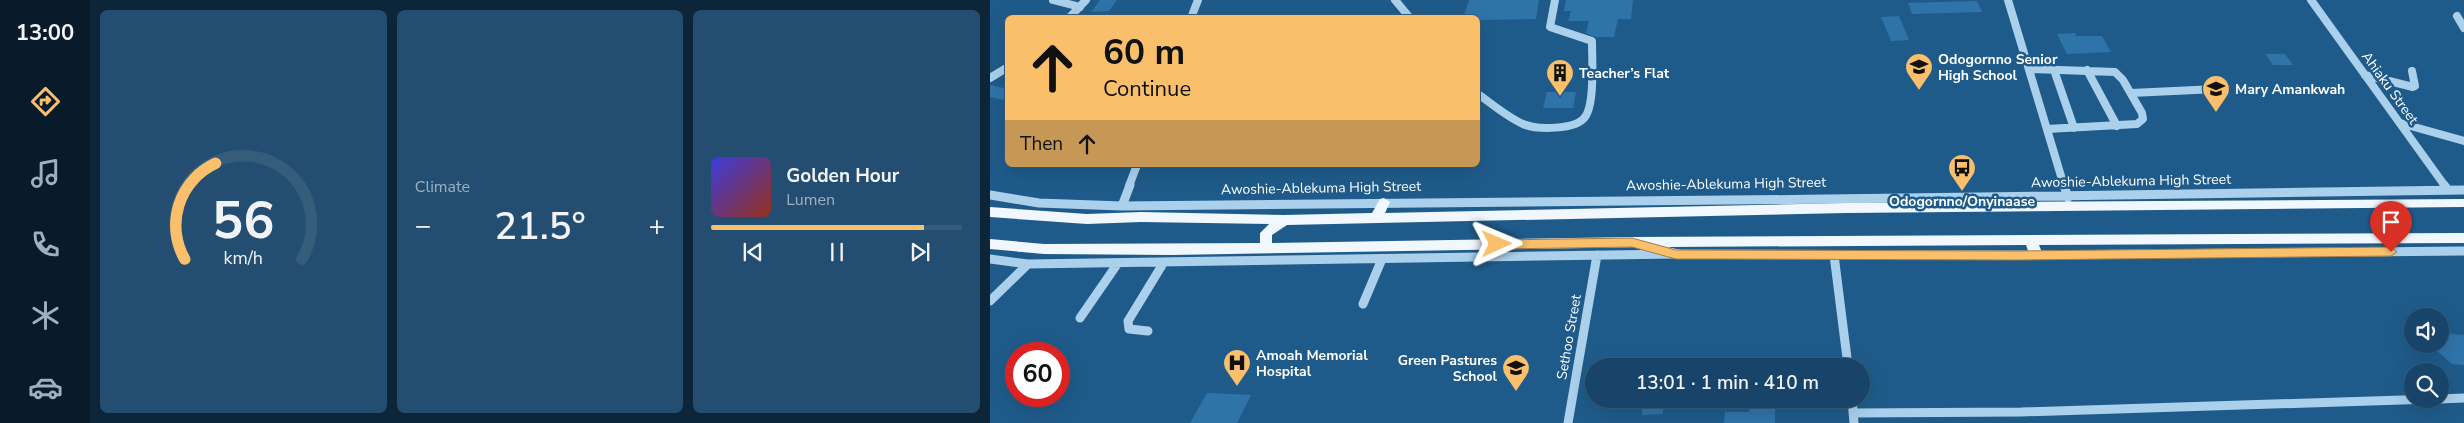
<!DOCTYPE html>
<meta charset="utf-8">
<style>
body{margin:0;font-family:"Nunito Sans",sans-serif;background:#244e71;color:#f1f3f6;height:100vh;display:flex;flex-direction:column;font-size:19px;white-space:nowrap}
*{box-sizing:border-box;margin:0}
p{font-size:16px;color:#9eb0c0}
.icon{flex:none;width:28px;height:28px;fill:none;stroke:currentColor;stroke-width:2;stroke-linecap:round;stroke-linejoin:round}
.map{position:relative;flex:1;overflow:hidden}
.details{display:flex;flex-direction:column;gap:10px;padding:10px;background:#0d2539;width:900px}
.details>*{flex:none}
.guide{position:absolute;left:15px;top:15px;width:475px;height:152px;border-radius:8px;box-shadow:0 5px 20px #0002,0 0 0 1px #365c7c;background:#f9bf6b;color:#111;overflow:hidden}
.tools{position:absolute;left:1414px;top:308px;display:grid;gap:10px}
.tools a{display:grid;place-items:center;width:45px;height:45px;border-radius:50%;background:#174468;box-shadow:0 5px 20px #0002,0 0 0 1px #365c7c;font-size:25px}
.speed{position:absolute;left:15px;top:342px;display:flex;gap:10px;font-size:25px;font-weight:700;text-align:center}
.speed>*{display:grid;place-content:center;width:65px;height:65px;border-radius:50%;background:#174468;box-shadow:0 5px 20px #0002,0 0 0 1px #365c7c;line-height:1}
.speed .limit{border:8px solid #d22;background:#fff;color:#111}
.pin{position:absolute;display:grid;place-items:center;width:42px;height:42px;color:#fff;margin:-51px -21px;border-radius:50% 50% 50% 0;rotate:-45deg;box-shadow:0 0 5px #0007}
.pin .icon{rotate:45deg}
.me{position:absolute;width:55px;margin:-28px;rotate:89deg;stroke-linejoin:round;filter:drop-shadow(0 0 4px #0008)}
.turn{display:flex;align-items:center;gap:18px;height:105px;padding:0 15px;font-size:22px}
.turn .icon{width:65px;height:65px;stroke-width:2.5}
.turn b{display:block;font-size:35px;line-height:42px}
.then{display:flex;align-items:center;height:48px;padding:0 15px;background:#0003;gap:10px;font-size:19px}
.big{font-size:38px;font-weight:600;line-height:1.1}
.details .tile{flex:1;display:flex;flex-direction:column;justify-content:center;gap:8px;min-width:0;padding:0 18px;border-radius:8px;background:#244e71}
.details .dial{align-items:center;gap:0}
.dial svg{height:130px;overflow:visible;fill:none;stroke:#365c7c;stroke-width:7;stroke-linecap:round;text-anchor:middle}
.dial text{fill:#f1f3f6;stroke:none}
.song{display:flex;align-items:center;gap:15px}
.cover{width:60px;height:60px;border-radius:8px;background:linear-gradient(135deg,hsl(240 70% 55%),hsl(10 70% 35%))}
.played{height:5px;border-radius:2px;background:linear-gradient(90deg,#f9bf6b 85%,#365c7c 85%)}
.keys{display:flex;justify-content:space-around;direction:ltr}
.heat{display:flex;justify-content:space-between;align-items:center;font-size:28px;direction:ltr}
.details .tiles{flex:1;display:grid;gap:10px;grid-template-columns:repeat(3,1fr)}
.trip{position:absolute;left:595px;top:358px;width:285px;height:50px;border-radius:25px;background:#174468;box-shadow:0 5px 20px #0002,0 0 0 1px #365c7c;font-weight:600;line-height:50px;text-align:center}
main{display:flex;flex:1;min-height:0}
.dock{display:flex;flex-direction:column;width:90px;justify-content:space-around;align-items:center;background:#091b2a;color:#9eb0c0}
.dock .icon{width:35px;height:35px}
.dock .current{color:#f9bf6b}
.dock b{font-size:22px;color:#f1f3f6}
.map>svg:first-child{display:block}
.building{fill:#2f74a8}
.lines{fill:none;stroke-linecap:round;stroke-linejoin:round}
.minor-far1{stroke:#abd0eb;stroke-width:8}
.minor{stroke:#abd0eb;stroke-width:9}
.major{fill:#f0f7fe;fill-rule:evenodd}
.route{fill:#f9bf6b;stroke:#a27c46}
.labels{text-anchor:middle;dominant-baseline:central;stroke-width:5;stroke-linejoin:round;paint-order:stroke}
.poi-label{font-size:14px;font-weight:bold;fill:#fff;stroke:#1f5b8a;text-anchor:start}
.street-label{font-size:14px;fill:#fff;stroke:#1f5b8a}
</style>
<main>
<nav class="dock">
<b>13:00</b>
<svg class="icon current" aria-label="directions" viewBox="0 0 24 24"><path d="M12 3l9 9-9 9-9-9zM9 14v-3h6M13 9l2 2-2 2"/></svg>
<svg class="icon" aria-label="music" viewBox="0 0 24 24"><path d="M9 18V5l10-2v13"/><circle cx="6" cy="18" r="3"/><circle cx="16" cy="16" r="3"/></svg>
<svg class="icon" aria-label="phone" viewBox="0 0 24 24"><path d="M5 4h4l2 5-3 2q2 4 5 5l2-3 5 2v4C11 20 4 13 5 4z"/></svg>
<svg class="icon" aria-label="climate" viewBox="0 0 24 24"><path d="M12 3v18M4 7l16 10M4 17L20 7"/></svg>
<svg class="icon" aria-label="car" viewBox="0 0 24 24"><path d="M5 17H2v-5l4-1 3-4h7l3 4 3 1v5h-3M9 17h6M6 11h13"/><circle cx="7" cy="17" r="2"/><circle cx="17" cy="17" r="2"/></svg>
</nav>
<section class="details">
<div class="tiles">
<div class="tile dial"><svg viewBox="0 0 100 80">
<path d="M14 69A42 42 0 1 1 86 69"/>
<path d="M14 69A42 42 0 0 1 33 10" stroke="#f9bf6b"/>
<text x="50" y="56" font-size="32" font-weight="700">56</text>
<text x="50" y="72" font-size="11">km/h</text>
</svg></div>
<div class="tile"><p>Climate</p>
<div class="heat"><a>−</a><b class="big">21.5°</b><a>+</a></div>
</div>
<div class="tile">
<div class="song"><i class="cover"></i><div><b>Golden Hour</b><p>Lumen</p></div></div>
<div class="played"></div>
<div class="keys"><svg class="icon" aria-label="previous" viewBox="0 0 24 24"><path d="M18 5L8 12l10 7zM5 5v14"/></svg><svg class="icon" aria-label="pause" viewBox="0 0 24 24"><path d="M8 5v14M16 5v14"/></svg><svg class="icon" aria-label="next" viewBox="0 0 24 24"><path d="M6 5l10 7-10 7zM19 5v14"/></svg></div>
</div>
</div>
</section>
<div class="map">
<svg width="1474" height="423" viewBox="0 0 1474 423">
<rect width="100%" height="100%" fill="#1f5b8a"/>
<path class="building" d="M 110,0 L 127,0 L 119,11 L 101,12 Z
M 479,0 L 549,0 L 546,19 L 488,20 L 488,18 L 473,18 Z
M 576,0 L 643,0 L 641,19 L 628,19 L 624,37 L 605,37 L 596,33 L 599,21 L 578,21 L 581,11 L 574,11 Z
M 987,1 L 992,12 L 922,14 L 918,3 Z
M 909,16 L 919,40 L 901,41 L 891,17 Z
M 1085,33 L 1086,36 L 1112,36 L 1121,52 L 1077,54 L 1067,34 Z
M 1275,54 L 1295,54 L 1303,65 L 1283,65 Z
M 0,85 L 18,89 L 18,101 L 0,97 Z
M 557,92 L 586,92 L 583,108 L 553,108 Z
M 1450,333 L 1474,335 L 1474,365 L 1462,364 L 1439,344 L 1450,344 Z
M 217,393 L 261,395 L 247,423 L 200,423 Z
M 652,399 L 673,399 L 673,414 L 652,415 Z
M 760,403 L 785,403 L 785,423 L 734,423 L 735,412 L 759,412 Z"/>
<g class="lines">
<path class="minor-far1" d="M 63,0 L 90,7
M 405,0 L 420,18
M 1018,0 L 1074,186
M 1321,0 L 1455,186
M 1467,16 L 1474,28
M 79,18 L 96,0
M 201,18 L 208,0
M 1040,69 L 1125,72 L 1133,80 L 1152,113 L 1153,119 L 1147,124 L 1057,129
M 1064,70 L 1084,128
M 1097,70 L 1127,126
M 1375,75 L 1423,87 L 1425,86 L 1422,71
M 0,78 L 18,67
M 1141,93 L 1227,89
M 488,94 C 502,104 517,117 533,124 C 547,130 586,130 595,117 C 605,104 602,59 602,41 L 560,27 L 565,0
M 1410,123 L 1474,141
M 139,186 L 147,165"/>
<path class="minor" d="M 1074,185 L 1078,198
M 1454,185 L 1458,190
M 0,195 L 49,203 L 132,206 C 579,201 1027,199 1474,190
M 132,206 L 140,185
M 844,255 L 858,366
M 0,259 L 38,264 L 686,254 L 1046,255 L 1474,251
M 0,301 L 38,264
M 373,304 L 392,259
M 90,318 L 128,263
M 158,331 L 139,329 L 138,321 L 174,262
M 862,399 L 864,423
M 1450,399 L 1474,398
M 863,413 L 1031,412 L 1443,399
M 578,423 L 607,255"/>
<path class="major" d="M 394,198 L 400,202 L 395,213 L 856,203 L 1474,199 L 1474,207 L 856,213 L 297,225 L 282,235 L 282,243 L 642,237 L 1474,233 L 1474,243 L 1049,245 L 1053,255 L 1051,259 L 1041,259 L 1036,245 L 677,247 L 691,250 L 693,254 L 691,258 L 686,259 L 654,250 L 653,247 L 181,255 L 54,254 L 0,249 L 0,239 L 54,244 L 270,243 L 270,233 L 279,224 L 151,222 L 97,224 L 0,217 L 0,207 L 97,214 L 151,212 L 294,215 L 382,213 L 390,199 Z"/>
</g>
<path class="route" d="M 642,238 L 686,250 L 1027,251 L 1401,247 L 1407,252 L 1401,256 L 1027,260 L 725,259 L 686,259 L 642,247 L 507,249 L 501,244 L 507,240 Z"/>
<defs>
<symbol id="school-pin" viewBox="-11 -11 22 30"><path d="M0 17L-7.5 6A9.5 9.5 0 1 1 7.5 6Z" fill="#f9bf6b" stroke="#1f5b8a"/><path d="M0-5L7-2L0 1L-7-2ZM-4 1L0 2.5L4 1V4Q0 6-4 4Z" fill="#111"/></symbol>
<symbol id="building-pin" viewBox="-11 -11 22 30"><path d="M0 17L-7.5 6A9.5 9.5 0 1 1 7.5 6Z" fill="#f9bf6b" stroke="#1f5b8a"/><path d="M-4-6H4V6H1V3H-1V6H-4ZM-2.5-4.3h1.7v1.8h-1.7ZM.8-4.3h1.7v1.8H.8ZM-2.5-1h1.7V.8h-1.7ZM.8-1h1.7V.8H.8Z" fill="#111"/></symbol>
<symbol id="bus-pin" viewBox="-11 -11 22 30"><path d="M0 17L-7.5 6A9.5 9.5 0 1 1 7.5 6Z" fill="#f9bf6b" stroke="#1f5b8a"/><path d="M-5-6H5V4H4V6H2V4H-2V6H-4V4H-5ZM-3.5-4V0h7V-4ZM-3.5 1.2v1.5H-2V1.2ZM2 1.2v1.5H3.5V1.2Z" fill="#111"/></symbol>
<symbol id="hospital-pin" viewBox="-11 -11 22 30"><path d="M0 17L-7.5 6A9.5 9.5 0 1 1 7.5 6Z" fill="#f9bf6b" stroke="#1f5b8a"/><path d="M-5-5h3v3.5h4V-5h3V5h-3V1.5h-4V5h-3Z" fill="#111"/></symbol>
</defs>
<g fill-rule="evenodd">
<use href="#school-pin" x="913" y="51" width="32" height="43"/>
<use href="#building-pin" x="554" y="57" width="32" height="43"/>
<use href="#school-pin" x="1210" y="73" width="32" height="43"/>
<use href="#bus-pin" x="956" y="152" width="32" height="43"/>
<use href="#hospital-pin" x="231" y="347" width="32" height="43"/>
<use href="#school-pin" x="510" y="352" width="32" height="43"/>
</g>
<g class="labels">
<g class="poi-label">
<text x="948" y="59">Odogornno Senior<tspan x="948" dy="16">High School</tspan></text>
<text x="589" y="73">Teacher’s Flat</text>
<text x="1245" y="89">Mary Amankwah</text>
<text x="972" y="201" text-anchor="middle">Odogornno/Onyinaase</text>
<text x="266" y="355">Amoah Memorial<tspan x="266" dy="16">Hospital</tspan></text>
<text x="507" y="360" text-anchor="end">Green Pastures<tspan x="507" dy="16">School</tspan></text>
</g>
<g class="street-label">
<text transform="translate(1400 88) rotate(54)">Ahiaku Street</text>
<text transform="translate(1141 181) rotate(-1)">Awoshie-Ablekuma High Street</text>
<text transform="translate(736 184) rotate(-1)">Awoshie-Ablekuma High Street</text>
<text transform="translate(331 188) rotate(-1)">Awoshie-Ablekuma High Street</text>
<text transform="translate(579 337) rotate(-80)">Sethoo Street</text>
</g>
</g>
</svg>
<div class="tools">
<a><svg class="icon" aria-label="sound" viewBox="0 0 24 24"><path d="M4 9h4l5-4v14l-5-4H4zM17 9q2 3 0 6"/></svg></a>
<a><svg class="icon" aria-label="search" viewBox="0 0 24 24"><circle cx="10" cy="10" r="6"/><path d="M15 15l6 6"/></svg></a>
</div>
<div class="speed"><div class="limit">60</div></div>
<div class="pin" style="left:1401px;top:252px;background:#d93025"><svg class="icon" aria-label="arrive" viewBox="0 0 24 24"><path d="M6 21V4h12l-3 4 3 4H6"/></svg></div>
<svg class="me" style="left:507px;top:244px" viewBox="-20 -20 40 40"><path d="M0-17L14 15 0 8-14 15z" fill="#f9bf6b" stroke="#fff" stroke-width="4"/></svg>
<div class="trip">13:01 · 1 min · 410 m</div>
<div class="guide">
<div class="turn"><svg class="icon" aria-label="ahead" viewBox="0 0 24 24"><path d="M12 20V5M6 11l6-6 6 6"/></svg><div><b>60 m</b>Continue</div></div>
<div class="then">Then<svg class="icon" aria-label="ahead" viewBox="0 0 24 24"><path d="M12 20V5M6 11l6-6 6 6"/></svg></div>
</div>
</div>
</main>
